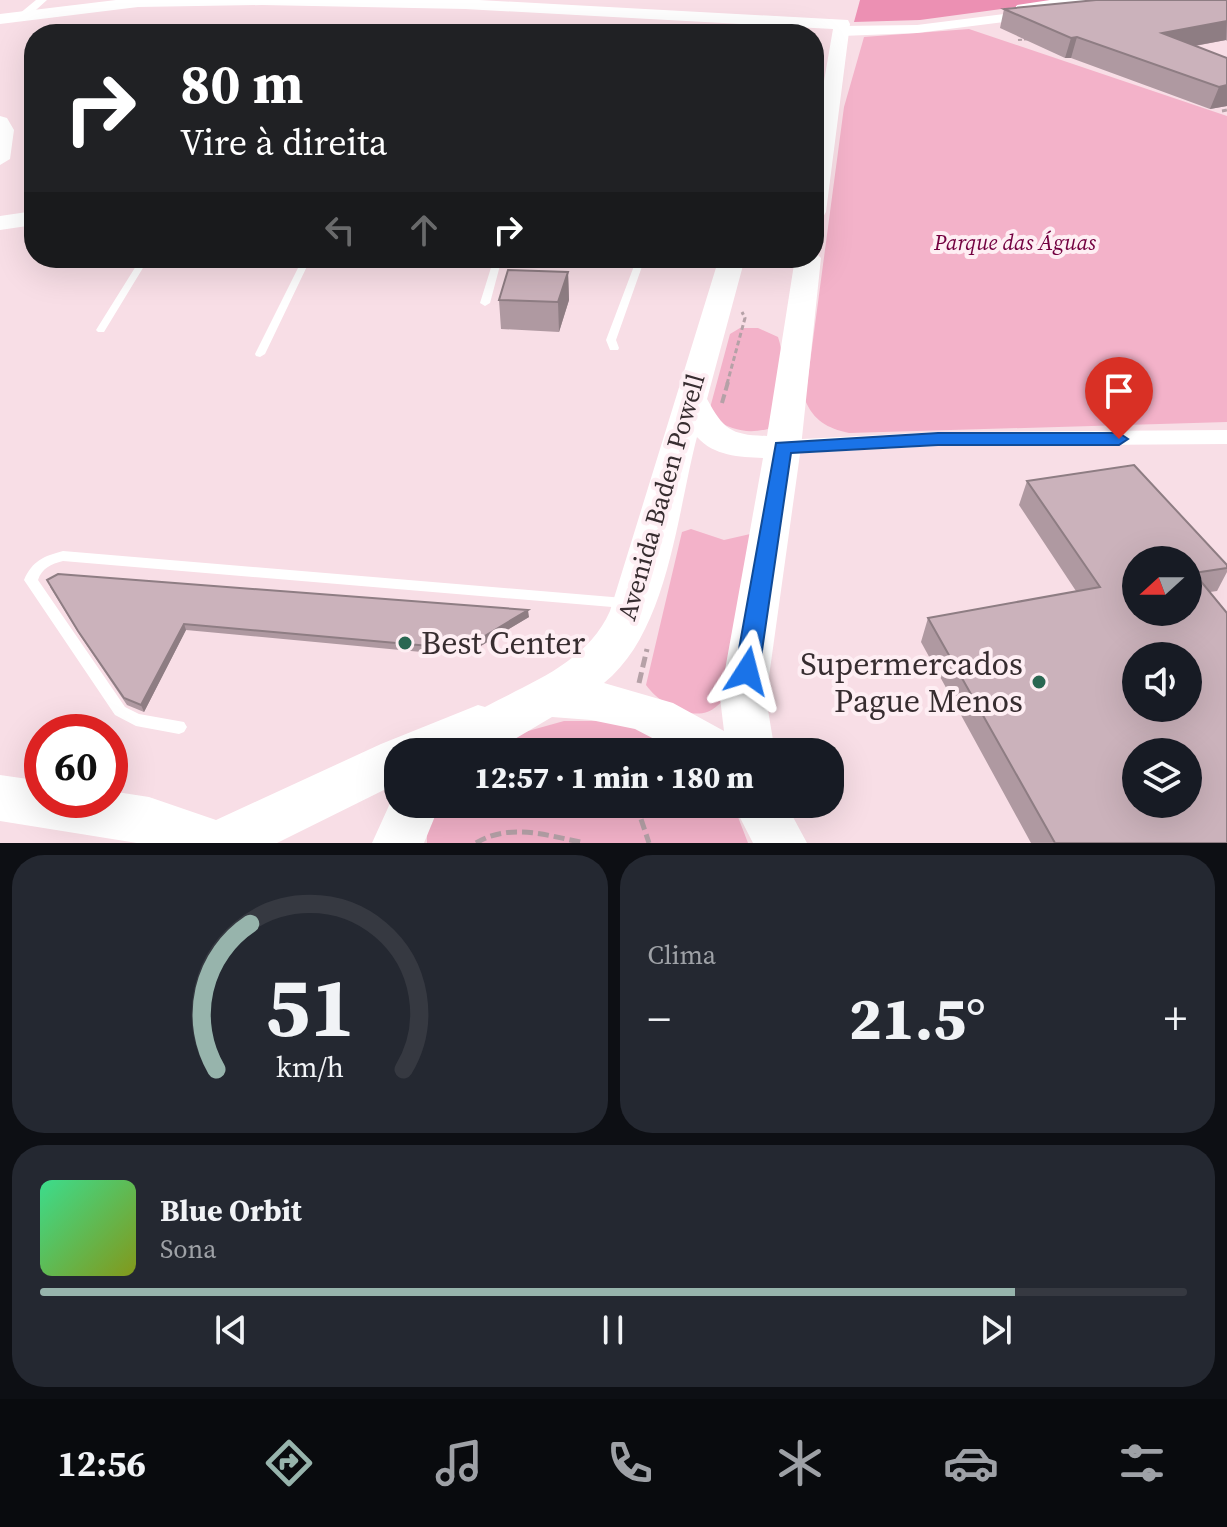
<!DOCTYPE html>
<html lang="pt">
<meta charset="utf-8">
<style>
body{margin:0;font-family:"Source Serif 4",serif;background:#242831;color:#f1f3f6;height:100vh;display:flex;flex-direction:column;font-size:30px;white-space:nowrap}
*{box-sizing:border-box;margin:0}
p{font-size:26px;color:#9ea1a6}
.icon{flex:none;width:44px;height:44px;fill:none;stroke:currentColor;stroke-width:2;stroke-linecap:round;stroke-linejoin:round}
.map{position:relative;height:843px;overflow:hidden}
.details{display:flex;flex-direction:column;gap:12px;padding:12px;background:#0d0f14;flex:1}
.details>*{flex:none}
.guide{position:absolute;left:24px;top:24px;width:800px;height:244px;border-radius:32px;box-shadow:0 8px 32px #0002;background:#202124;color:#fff;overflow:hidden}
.needle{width:52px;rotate:249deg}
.buttons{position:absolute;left:1122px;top:546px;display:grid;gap:16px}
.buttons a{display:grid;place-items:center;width:80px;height:80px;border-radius:50%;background:#171b24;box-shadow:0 8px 32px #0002;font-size:40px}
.speed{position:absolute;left:24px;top:714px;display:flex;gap:16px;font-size:40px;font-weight:700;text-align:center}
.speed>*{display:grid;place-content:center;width:104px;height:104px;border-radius:50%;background:#171b24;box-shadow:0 8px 32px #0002;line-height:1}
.speed .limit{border:12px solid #d22;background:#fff;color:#111}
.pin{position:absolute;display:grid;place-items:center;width:68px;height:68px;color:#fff;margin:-82px -34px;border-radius:50% 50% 50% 0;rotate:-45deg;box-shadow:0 0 8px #0007}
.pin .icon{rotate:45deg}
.me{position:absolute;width:88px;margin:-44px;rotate:9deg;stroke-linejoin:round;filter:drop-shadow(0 0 6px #0008)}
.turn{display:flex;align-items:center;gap:28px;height:168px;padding:0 24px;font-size:36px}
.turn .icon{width:104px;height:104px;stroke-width:2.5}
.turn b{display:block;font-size:56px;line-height:68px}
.lanes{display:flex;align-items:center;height:76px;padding:0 24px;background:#0003;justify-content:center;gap:40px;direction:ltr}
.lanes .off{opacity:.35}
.big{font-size:60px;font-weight:800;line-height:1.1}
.details .card{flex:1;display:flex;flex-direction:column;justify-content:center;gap:12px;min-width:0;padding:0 28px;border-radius:32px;background:#242831}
.details .dial{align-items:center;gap:0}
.dial svg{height:208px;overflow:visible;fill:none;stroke:#363941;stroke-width:7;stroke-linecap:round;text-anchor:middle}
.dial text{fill:#f1f3f6;stroke:none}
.song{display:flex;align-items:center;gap:24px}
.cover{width:96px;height:96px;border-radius:12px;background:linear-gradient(135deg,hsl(150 70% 55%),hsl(70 70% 35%))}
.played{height:8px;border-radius:4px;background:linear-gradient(90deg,#97b4ac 85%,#363941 85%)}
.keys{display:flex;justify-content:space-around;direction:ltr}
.heat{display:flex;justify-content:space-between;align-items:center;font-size:44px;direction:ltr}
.details .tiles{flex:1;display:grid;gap:12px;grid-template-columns:1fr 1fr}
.card:last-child{grid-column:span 2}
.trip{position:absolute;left:384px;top:738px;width:460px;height:80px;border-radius:32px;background:#171b24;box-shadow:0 8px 32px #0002;font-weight:800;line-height:80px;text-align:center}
.tab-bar{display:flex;height:128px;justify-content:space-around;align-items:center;background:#090b0e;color:#9ea1a6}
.tab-bar .icon{width:56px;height:56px}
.tab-bar .on{color:#97b4ac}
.tab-bar b{font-size:36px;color:#f1f3f6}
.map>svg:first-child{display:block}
.green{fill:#f3b2c9}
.forest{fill:#ec90b3}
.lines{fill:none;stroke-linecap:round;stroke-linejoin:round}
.path-far3{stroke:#b5a1a7;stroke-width:2;stroke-dasharray:4 2;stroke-linecap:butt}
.path-far2{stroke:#b5a1a7;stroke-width:3;stroke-dasharray:5 3;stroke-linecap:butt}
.path-far1{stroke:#b5a1a7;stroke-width:4;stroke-dasharray:9 4;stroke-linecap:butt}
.path{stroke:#b5a1a7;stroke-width:5;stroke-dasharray:11 5;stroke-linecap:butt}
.lane{fill:#fff;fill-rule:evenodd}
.street{fill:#fff;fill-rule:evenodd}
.secondary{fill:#fff;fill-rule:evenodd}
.primary{fill:#fff;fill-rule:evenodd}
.wall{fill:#af99a1}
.shaded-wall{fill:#8e7d83}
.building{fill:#cbb2bb;stroke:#8e7d83;stroke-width:2;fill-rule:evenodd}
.route{fill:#1a73e8;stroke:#114b97;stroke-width:2}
.poi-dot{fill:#2a6752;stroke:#feeef3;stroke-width:3}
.labels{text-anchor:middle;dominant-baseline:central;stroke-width:8;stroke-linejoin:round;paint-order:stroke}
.far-park-label{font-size:22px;font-style:italic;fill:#730040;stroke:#feeef3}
.street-label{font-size:26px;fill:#372d30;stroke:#feeef3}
.near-poi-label{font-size:32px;fill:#372d30;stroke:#feeef3;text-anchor:start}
</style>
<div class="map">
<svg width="1227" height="843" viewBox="0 0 1227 843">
<rect width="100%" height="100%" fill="#f8dee6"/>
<path class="green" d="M 969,29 L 1227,116 L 1227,422 L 849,433 C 827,428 814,421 805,400 L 844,107 L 864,37 Z
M 740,328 L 758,328 L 778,337 C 787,362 780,405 768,429 C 747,434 732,430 714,419 L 710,408 L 730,334 Z
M 691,529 L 724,540 L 759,532 L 728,697 C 722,701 714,710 707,712 C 686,719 657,701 646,685 L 682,532 Z
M 564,721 L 625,721 L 681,752 L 489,752 L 521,733 Z
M 440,804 L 733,804 L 748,843 L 427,843 L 427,833 Z"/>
<path class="forest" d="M 860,0 L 1067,0 L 920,20 L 854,22 Z"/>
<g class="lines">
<path class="path-far3" d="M 1018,40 L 1030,39"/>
<path class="path-far2" d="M 1222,111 L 1227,110
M 727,384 L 745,318 L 742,312"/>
<path class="path-far1" d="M 722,403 L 728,382"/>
<path class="path" d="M 639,683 L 647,649
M 624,752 L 627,739
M 636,804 L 649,843
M 476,843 C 511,822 548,836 585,843"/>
<path class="lane" d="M 141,258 L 149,258 L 104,332 L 98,332 L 96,330 Z
M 303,258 L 311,258 L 265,354 L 260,357 L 256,356 L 255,354 Z
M 494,258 L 502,258 L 490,303 L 485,306 L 480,303 Z
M 637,258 L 645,258 L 616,340 L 619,348 L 618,350 L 610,350 L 606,340 Z
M 63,551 L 624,598 L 629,599 L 631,603 L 629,607 L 624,608 L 63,561 C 51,564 42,568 38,580 L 125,707 L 139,714 L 184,722 L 187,727 L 184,732 L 179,734 L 136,726 L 115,715 L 26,583 L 24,580 C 32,561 44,556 63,551 Z"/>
<path class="street" d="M 36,0 L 47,0 L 27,18 L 19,18 L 19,14 Z
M 1227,430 L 1227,444 L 938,446 L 783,454 L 775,452 L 772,447 L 775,442 L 783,440 L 938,432 Z"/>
<path class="secondary" d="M 1050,0 L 1087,0 L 1080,4 L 1045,9 L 1050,13 L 1043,17 L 917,33 L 842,36 L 834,31 L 842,26 L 917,25 L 1020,12 L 1015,8 L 1017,5 Z
M 0,116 L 7,118 L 14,130 L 10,159 L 0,165 Z
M 34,211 L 34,225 L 0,230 L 0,216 Z"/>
<path class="primary" d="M 116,0 L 479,0 L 848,20 L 850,24 L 826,212 L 823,217 L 814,219 L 814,139 L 833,29 L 465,9 L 262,5 L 138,7 L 0,24 L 0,14 Z
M 814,251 L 821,258 L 801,447 L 766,698 L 775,752 L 679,752 L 635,729 L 591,720 L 552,717 L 493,752 L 398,752 L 398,783 L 277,843 L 137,843 L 0,821 L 0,775 L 42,781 L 42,800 L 110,800 L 110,791 L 149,797 L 216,820 L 381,744 L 478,705 L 485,707 C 531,682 587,663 610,611 L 719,258 L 745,258 L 707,399 C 724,430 731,435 767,436 L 795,258 L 814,258 ZM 697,437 C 714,456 739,457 763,458 L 720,698 L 724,731 L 673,703 L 604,683 C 668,632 677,513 697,437 Z
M 397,788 L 398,804 L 440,804 L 424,843 L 372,843 Z
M 733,804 L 786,804 L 807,843 L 753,843 Z"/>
</g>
<path class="wall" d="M 1227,0 L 1227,41 L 1226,40 L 1195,46 L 1227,58 L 1227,106 L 1210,109 L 1071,58 L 1065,58 L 1000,28 L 1004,9 Z
M 545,258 L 584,258 L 583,262 Z
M 568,272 L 569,300 L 559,332 L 501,329 L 499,300 Z
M 1027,481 L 1227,568 L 1227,572 L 1217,591 L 1210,592 L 1227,843 L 1031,843 L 921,642 L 928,618 L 1076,591 L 1019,505 Z
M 50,587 L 529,617 L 464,656 L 186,630 L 144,712 L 127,705 L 81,637 Z"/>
<path class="shaded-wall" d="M 1227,21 L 1226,40 L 1155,53 L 1162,33 Z
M 1077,37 L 1071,58 L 1065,58 L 1071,38 Z
M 1227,85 L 1227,106 L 1210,109 L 1219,87 Z
M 568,272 L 569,300 L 559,332 L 558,302 Z
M 528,610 L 529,617 L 464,656 L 463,649 Z
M 184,624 L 186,630 L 144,712 L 141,705 Z"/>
<path class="building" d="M 1096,0 L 1227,0 L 1227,21 L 1162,33 L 1227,58 L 1227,85 L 1219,87 L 1077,37 L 1071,38 L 1004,9 Z
M 508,270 L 568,272 L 558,302 L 499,300 Z
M 1134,465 L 1227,565 L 1227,568 L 1194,573 L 1227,613 L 1227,843 L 1055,843 L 928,618 L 1100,587 L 1027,481 ZM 1136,560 L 1188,560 L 1188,612 L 1136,612 ZM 1136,656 L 1188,656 L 1188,708 L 1136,708 ZM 1136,752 L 1188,752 L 1188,804 L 1136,804 Z
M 58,574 L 528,610 L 463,649 L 184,624 L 141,705 L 124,698 L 78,631 L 47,580 Z"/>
<path class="route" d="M 938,433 L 1119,433 L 1128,439 L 1119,445 L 938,445 L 791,453 L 759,671 L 756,678 L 747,681 L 739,678 L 735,671 L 776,443 Z"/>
<g class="poi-dot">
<circle cx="405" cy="643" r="8"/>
<circle cx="1039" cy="682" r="8"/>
</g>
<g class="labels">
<g class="far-park-label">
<text x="1015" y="242">Parque das Águas</text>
</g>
<g class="street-label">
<text transform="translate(661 497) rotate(-74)">Avenida Baden Powell</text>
</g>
<g class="near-poi-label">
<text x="421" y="643">Best Center</text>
<text x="1023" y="664" text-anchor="end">Supermercados<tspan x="1023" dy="37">Pague Menos</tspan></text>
</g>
</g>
</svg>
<div class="buttons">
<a><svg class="needle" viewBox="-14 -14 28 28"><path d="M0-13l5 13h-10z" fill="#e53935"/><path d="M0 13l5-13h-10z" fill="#9ea1a6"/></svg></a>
<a><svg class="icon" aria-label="sound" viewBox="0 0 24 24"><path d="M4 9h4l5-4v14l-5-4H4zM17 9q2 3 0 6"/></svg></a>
<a><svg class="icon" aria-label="layers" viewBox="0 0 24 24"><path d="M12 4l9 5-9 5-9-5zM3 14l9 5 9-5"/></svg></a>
</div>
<div class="speed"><div class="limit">60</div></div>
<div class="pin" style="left:1119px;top:439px;background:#d93025"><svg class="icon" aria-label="arrive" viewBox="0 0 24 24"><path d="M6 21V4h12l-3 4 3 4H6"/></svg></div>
<svg class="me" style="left:747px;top:671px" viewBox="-20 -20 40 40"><path d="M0-17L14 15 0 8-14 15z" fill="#1a73e8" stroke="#fff" stroke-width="4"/></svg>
<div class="trip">12:57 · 1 min · 180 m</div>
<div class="guide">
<div class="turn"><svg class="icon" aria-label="right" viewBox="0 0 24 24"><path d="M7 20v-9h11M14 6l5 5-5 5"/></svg><div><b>80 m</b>Vire à direita</div></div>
<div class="lanes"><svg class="icon off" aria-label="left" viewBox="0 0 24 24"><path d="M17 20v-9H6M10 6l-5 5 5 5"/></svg><svg class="icon off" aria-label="ahead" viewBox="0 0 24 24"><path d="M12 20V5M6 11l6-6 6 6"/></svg><svg class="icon" aria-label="right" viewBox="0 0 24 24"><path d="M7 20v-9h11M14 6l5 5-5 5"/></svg></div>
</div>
</div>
<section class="details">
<div class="tiles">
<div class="card dial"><svg viewBox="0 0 100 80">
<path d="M14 69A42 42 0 1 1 86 69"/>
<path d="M14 69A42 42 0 0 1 27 13" stroke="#97b4ac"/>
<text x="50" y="56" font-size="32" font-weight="700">51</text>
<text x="50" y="72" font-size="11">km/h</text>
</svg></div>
<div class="card"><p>Clima</p>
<div class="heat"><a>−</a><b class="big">21.5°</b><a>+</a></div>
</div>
<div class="card">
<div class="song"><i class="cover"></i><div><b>Blue Orbit</b><p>Sona</p></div></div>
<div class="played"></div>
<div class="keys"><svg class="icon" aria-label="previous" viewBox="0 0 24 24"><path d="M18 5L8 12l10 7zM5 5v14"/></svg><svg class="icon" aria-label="pause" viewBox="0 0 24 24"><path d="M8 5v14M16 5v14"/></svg><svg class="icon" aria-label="next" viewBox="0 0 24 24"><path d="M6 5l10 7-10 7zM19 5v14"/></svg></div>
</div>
</div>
</section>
<nav class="tab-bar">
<b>12:56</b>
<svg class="icon on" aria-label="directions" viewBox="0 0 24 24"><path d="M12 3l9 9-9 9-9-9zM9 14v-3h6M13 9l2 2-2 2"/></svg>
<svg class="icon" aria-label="music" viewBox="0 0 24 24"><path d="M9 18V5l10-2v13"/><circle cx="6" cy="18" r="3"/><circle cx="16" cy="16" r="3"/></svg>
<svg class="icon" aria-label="phone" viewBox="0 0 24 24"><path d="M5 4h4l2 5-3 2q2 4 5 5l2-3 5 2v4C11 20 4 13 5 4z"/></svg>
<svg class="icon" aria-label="climate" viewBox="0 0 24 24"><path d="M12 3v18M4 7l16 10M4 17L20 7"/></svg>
<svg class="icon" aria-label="car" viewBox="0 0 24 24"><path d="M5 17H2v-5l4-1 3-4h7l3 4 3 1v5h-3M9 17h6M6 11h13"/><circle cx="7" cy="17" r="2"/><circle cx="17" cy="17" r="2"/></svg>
<svg class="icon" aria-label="filters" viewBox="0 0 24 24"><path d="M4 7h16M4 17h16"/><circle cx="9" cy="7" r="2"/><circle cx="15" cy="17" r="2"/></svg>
</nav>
